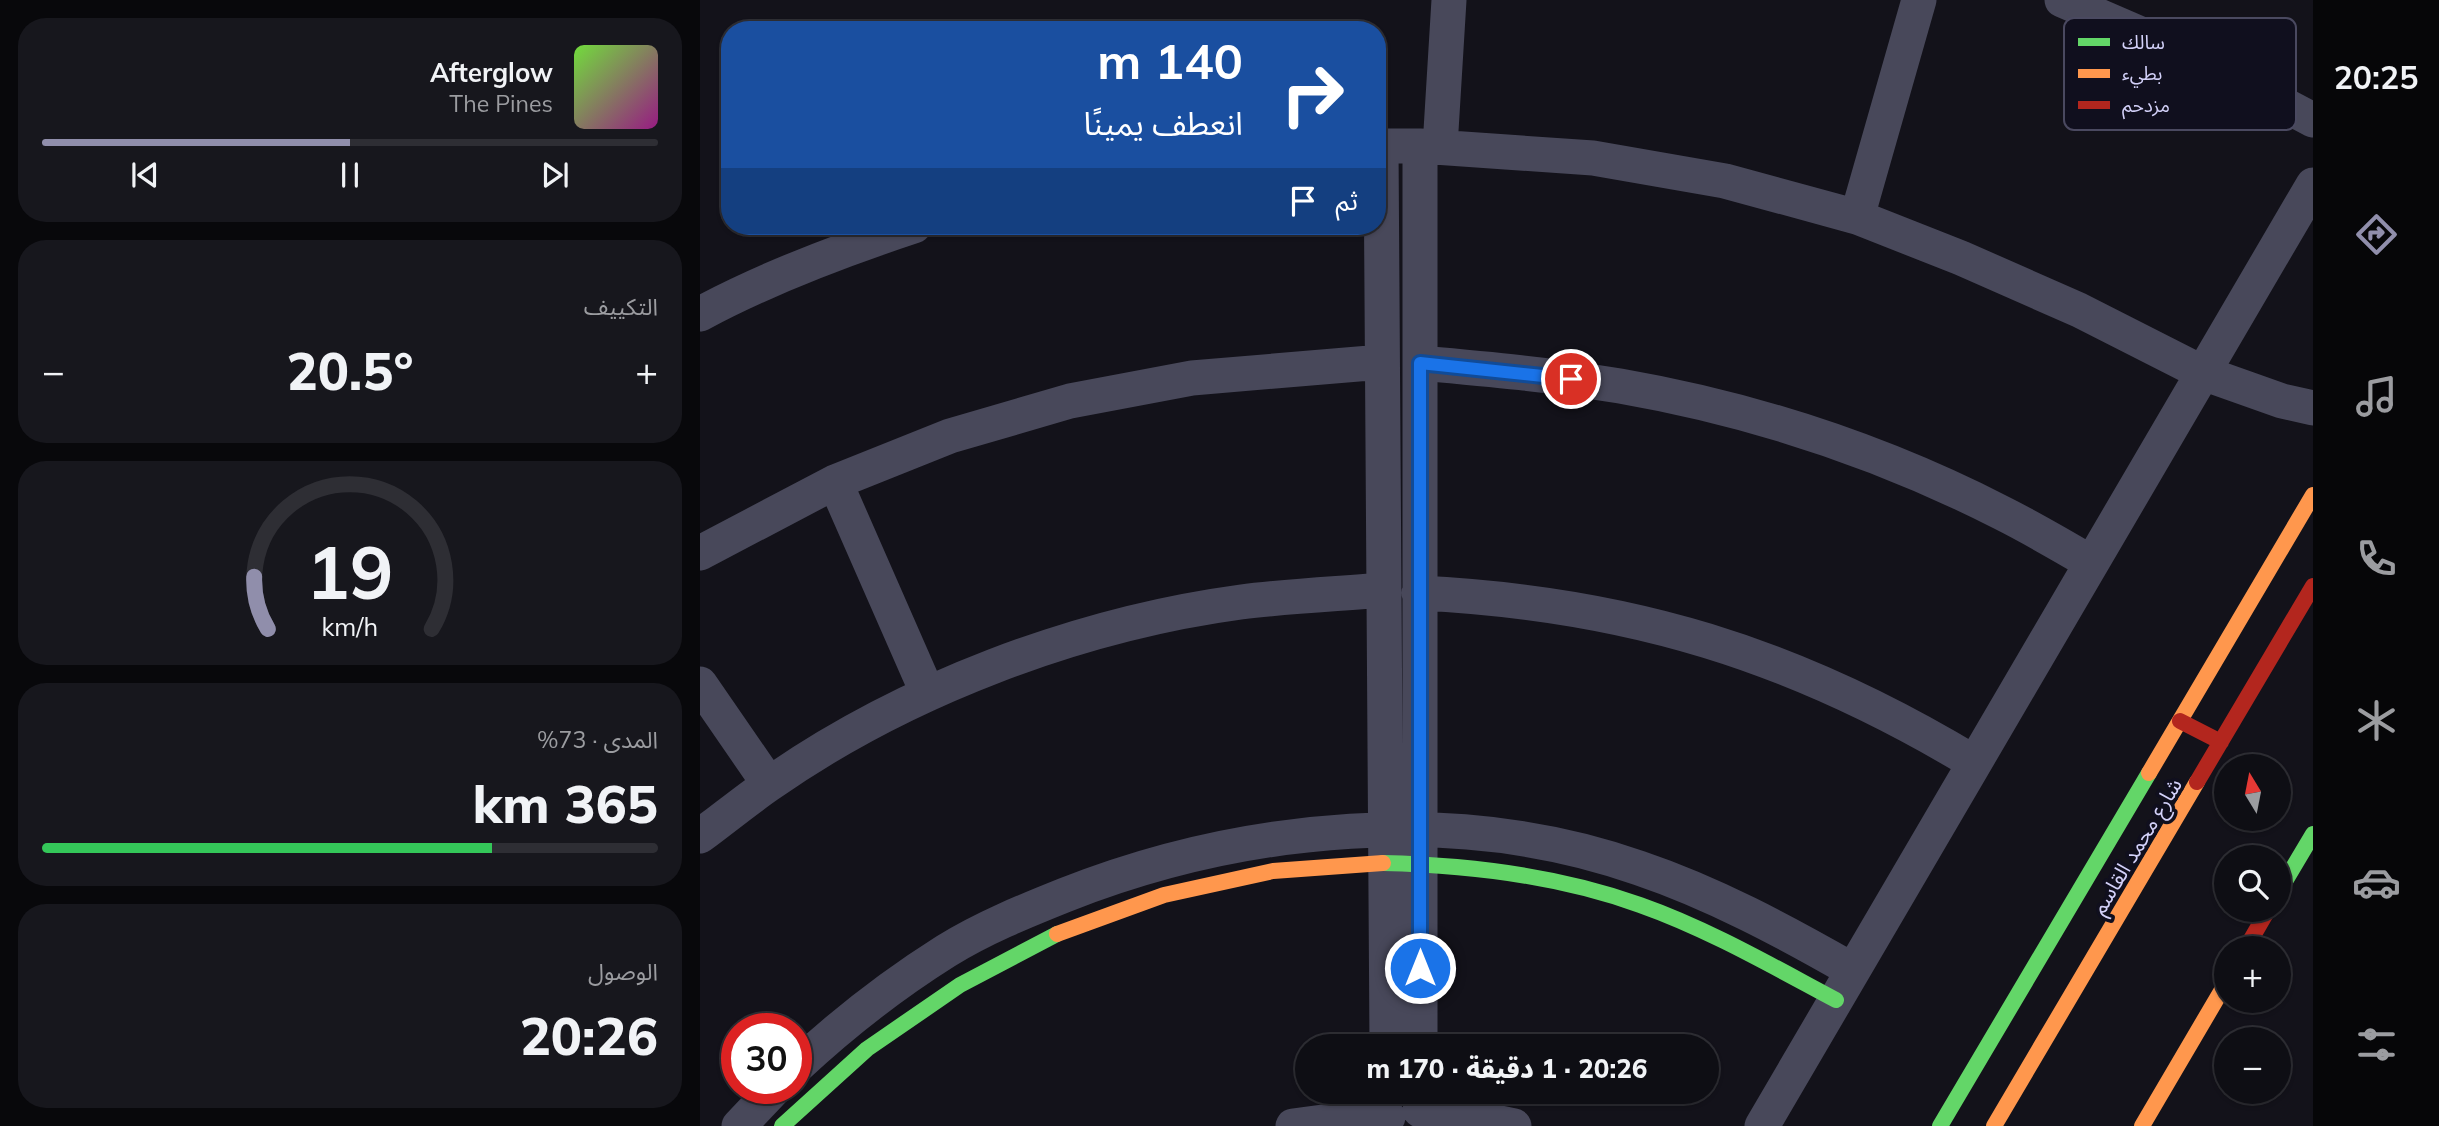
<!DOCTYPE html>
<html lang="ar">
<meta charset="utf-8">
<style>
body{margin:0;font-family:Mulish,"Noto Sans Arabic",sans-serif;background:#17171d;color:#f1f3f6;direction:rtl;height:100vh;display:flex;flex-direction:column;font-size:26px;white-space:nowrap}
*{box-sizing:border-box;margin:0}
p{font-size:23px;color:#9b9ca0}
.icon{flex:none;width:38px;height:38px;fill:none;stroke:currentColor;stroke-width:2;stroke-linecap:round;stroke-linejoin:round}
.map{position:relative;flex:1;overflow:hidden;direction:ltr}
.sheet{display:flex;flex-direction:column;gap:18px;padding:18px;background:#08080b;width:700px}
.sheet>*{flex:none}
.banner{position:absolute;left:21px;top:21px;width:665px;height:214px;border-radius:28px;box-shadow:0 2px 5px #0004,0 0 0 2px #2e2e34;direction:rtl;background:#1a4fa0;color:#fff;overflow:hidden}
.needle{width:46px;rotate:350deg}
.buttons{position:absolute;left:1514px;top:754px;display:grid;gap:14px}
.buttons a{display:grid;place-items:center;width:77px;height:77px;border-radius:50%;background:#0e0e14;box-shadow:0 2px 5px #0004,0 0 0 2px #2e2e34;font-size:35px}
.speed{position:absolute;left:21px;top:1013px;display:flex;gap:14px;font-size:35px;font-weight:700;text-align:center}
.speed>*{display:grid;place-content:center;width:91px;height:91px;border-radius:50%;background:#0e0e14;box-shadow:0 2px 5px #0004,0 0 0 2px #2e2e34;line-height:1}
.speed .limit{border:10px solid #d22;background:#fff;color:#111}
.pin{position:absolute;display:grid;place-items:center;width:60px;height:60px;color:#fff;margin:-30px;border:4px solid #fff;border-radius:50%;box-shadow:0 2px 7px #0007}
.me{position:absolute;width:77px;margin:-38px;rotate:0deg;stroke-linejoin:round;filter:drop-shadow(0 0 5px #0008)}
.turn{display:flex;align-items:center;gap:24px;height:147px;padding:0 28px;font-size:32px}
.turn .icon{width:91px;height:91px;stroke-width:2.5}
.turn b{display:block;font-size:49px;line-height:60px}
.then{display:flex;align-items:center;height:66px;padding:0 28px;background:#0003;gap:14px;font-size:26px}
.big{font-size:52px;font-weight:800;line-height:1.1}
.sheet .card{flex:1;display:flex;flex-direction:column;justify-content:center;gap:10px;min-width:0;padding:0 24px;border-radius:28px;background:#17171d}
.sheet .dial{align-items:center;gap:0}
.dial svg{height:182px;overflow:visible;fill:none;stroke:#2e2e34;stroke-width:7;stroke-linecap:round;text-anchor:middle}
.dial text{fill:#f1f3f6;stroke:none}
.song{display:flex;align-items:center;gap:21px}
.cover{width:84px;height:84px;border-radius:10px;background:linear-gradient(135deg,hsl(100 70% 55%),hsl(310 70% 35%))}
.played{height:7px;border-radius:4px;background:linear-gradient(90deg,#908eab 50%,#2e2e34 50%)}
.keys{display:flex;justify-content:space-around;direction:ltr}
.heat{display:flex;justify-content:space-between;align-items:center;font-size:38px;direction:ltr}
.charge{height:10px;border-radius:5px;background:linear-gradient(90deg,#34c759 73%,#2e2e34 0)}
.trip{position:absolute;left:595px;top:1034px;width:424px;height:70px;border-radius:35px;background:#0e0e14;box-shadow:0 2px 5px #0004,0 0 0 2px #2e2e34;font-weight:800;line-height:70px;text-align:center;direction:rtl}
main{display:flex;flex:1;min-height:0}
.menu{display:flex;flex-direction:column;width:126px;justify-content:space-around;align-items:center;background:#060608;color:#9b9ca0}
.menu .icon{width:49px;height:49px}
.menu .selected{color:#908eab}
.menu b{font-size:32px;color:#f1f3f6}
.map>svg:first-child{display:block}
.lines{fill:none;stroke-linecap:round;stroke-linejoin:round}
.street{stroke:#48485a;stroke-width:35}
.fast{stroke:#63d668;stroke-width:16}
.slow{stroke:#ff974d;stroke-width:16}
.jam{stroke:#b3261e;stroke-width:16}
.route-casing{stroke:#114b97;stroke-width:18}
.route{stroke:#1a73e8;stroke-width:12}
.labels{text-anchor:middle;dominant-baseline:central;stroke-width:7;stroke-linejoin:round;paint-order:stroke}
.street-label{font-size:21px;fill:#d3d1f9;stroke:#100f1e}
.key{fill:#100f1e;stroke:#4a4960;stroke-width:2}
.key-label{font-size:19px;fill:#d3d1f9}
</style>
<main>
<nav class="menu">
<b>20:25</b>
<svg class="icon selected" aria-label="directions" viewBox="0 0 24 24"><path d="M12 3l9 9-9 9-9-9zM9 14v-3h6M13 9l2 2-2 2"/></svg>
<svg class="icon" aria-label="music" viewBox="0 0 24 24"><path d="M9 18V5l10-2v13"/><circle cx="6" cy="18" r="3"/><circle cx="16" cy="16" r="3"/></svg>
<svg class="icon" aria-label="phone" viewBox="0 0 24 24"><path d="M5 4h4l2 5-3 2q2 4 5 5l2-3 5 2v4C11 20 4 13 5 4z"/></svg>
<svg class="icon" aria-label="climate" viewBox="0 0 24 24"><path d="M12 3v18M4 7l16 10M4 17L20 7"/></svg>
<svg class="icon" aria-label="car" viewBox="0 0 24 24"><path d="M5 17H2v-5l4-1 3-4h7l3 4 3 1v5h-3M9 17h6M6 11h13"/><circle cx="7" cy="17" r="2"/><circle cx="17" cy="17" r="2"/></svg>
<svg class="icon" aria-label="filters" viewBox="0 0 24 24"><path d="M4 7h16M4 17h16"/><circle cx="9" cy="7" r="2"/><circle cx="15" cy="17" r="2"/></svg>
</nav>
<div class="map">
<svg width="1613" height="1126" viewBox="0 0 1613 1126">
<rect width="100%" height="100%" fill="#13121a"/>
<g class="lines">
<path class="street" d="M 1362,0 L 1487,54 L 1613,120
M 677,146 L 720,146 L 893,158 L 1025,181 L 1157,217 L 1261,258 L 1379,310 L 1503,373 L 1582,401 L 1613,408
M 681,146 L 687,1046
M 720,146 L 720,1046
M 740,147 L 749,0
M 1157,217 L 1219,0
M 0,314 C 67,278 141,250 214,226
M 720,363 C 787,369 854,375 920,386 C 1052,409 1183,452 1302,513 C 1332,528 1361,545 1390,562
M 135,482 L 228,694
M 0,553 L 135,482 L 250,436 L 370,401 L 492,378 L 682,362
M 719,593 C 928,603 1094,654 1273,762
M 0,684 L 69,784
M 0,836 C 23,819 45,801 68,785 C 203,690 378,624 541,602 C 588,596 636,594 684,590
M 96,1067 C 142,1024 192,985 246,951 C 283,928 325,911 365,895 C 542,825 758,804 939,868 C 1013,893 1084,931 1152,970
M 720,1110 L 766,1116 L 814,1126
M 39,1126 L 75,1088
M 593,1126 L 645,1119 L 688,1117
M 1062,1126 L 1613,185"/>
<path class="fast" d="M 683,863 C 768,865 860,876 940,905 C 1008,929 1072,966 1136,1000
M 1578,893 L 1613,834
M 82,1126 L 167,1049 L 260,985 L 357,934
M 1240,1126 L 1449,773"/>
<path class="slow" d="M 1449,773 L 1613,495
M 357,934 L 464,895 L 573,871 L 683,863
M 1294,1126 L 1497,782
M 1442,1126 L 1526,983"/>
<path class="jam" d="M 1480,721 L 1521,742
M 1497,782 L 1613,586
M 1546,948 L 1568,910"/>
</g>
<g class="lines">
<defs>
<path id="route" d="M 720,968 L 720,363 L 871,379"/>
</defs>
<use href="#route" class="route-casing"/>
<use href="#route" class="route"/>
</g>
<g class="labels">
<g class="street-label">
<text transform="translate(1436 846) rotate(-59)">شارع محمد القاسم</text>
</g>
</g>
<rect x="1364" y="18" width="232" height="112" rx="10" class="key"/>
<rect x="1378" y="38" width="32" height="8" fill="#63d668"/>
<rect x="1378" y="69" width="32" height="9" fill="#ff974d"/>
<rect x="1378" y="101" width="32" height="8" fill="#b3261e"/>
<g class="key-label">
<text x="1422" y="49">سالك</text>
<text x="1422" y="80">بطيء</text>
<text x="1422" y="112">مزدحم</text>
</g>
</svg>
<div class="buttons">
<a><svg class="needle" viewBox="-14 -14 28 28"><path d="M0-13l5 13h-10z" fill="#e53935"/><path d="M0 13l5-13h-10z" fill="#9b9ca0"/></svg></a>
<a><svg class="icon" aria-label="search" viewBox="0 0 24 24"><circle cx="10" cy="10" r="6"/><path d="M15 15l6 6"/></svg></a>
<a>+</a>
<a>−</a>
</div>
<div class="speed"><div class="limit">30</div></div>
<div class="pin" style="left:871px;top:379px;background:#d93025"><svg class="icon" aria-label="arrive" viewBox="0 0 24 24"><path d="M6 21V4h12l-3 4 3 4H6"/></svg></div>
<svg class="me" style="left:720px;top:968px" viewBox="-20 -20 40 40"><circle r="17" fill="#1a73e8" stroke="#fff" stroke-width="3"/><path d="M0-11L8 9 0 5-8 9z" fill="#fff"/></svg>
<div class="trip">20:26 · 1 دقيقة · 170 m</div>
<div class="banner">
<div class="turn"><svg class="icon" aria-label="right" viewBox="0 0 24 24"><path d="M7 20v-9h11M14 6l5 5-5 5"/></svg><div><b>140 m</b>انعطف يمينًا</div></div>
<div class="then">ثم<svg class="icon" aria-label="arrive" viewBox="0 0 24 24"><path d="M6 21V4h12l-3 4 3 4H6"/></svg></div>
</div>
</div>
<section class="sheet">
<div class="card">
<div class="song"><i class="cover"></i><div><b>Afterglow</b><p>The Pines</p></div></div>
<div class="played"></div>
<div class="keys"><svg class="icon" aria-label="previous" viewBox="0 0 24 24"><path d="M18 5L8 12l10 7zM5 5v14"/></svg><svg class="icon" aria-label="pause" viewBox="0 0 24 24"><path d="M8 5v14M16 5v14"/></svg><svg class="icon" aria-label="next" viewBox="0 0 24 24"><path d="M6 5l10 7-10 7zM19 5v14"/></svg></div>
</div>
<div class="card"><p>التكييف</p>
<div class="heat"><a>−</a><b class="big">20.5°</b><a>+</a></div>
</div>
<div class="card dial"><svg viewBox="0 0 100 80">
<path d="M14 69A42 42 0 1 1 86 69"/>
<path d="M14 69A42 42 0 0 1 8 46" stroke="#908eab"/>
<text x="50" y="56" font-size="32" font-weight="700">19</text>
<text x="50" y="72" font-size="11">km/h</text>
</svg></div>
<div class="card"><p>المدى · 73%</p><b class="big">365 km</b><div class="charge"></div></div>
<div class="card"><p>الوصول</p><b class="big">20:26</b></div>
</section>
</main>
